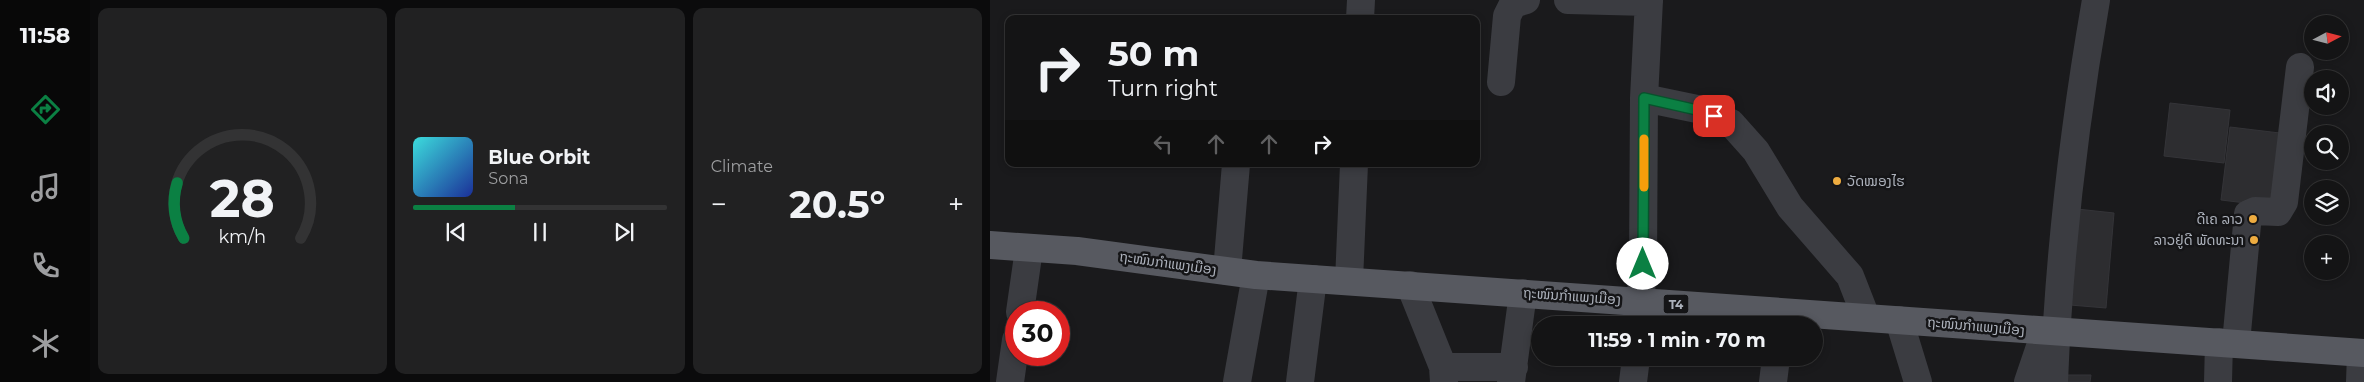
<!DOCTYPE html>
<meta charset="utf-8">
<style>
body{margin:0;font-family:Montserrat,"Noto Sans Lao",sans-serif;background:#212122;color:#f1f3f6;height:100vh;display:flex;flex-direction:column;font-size:19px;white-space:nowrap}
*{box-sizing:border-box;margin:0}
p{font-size:16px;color:#9d9ea0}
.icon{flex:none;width:28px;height:28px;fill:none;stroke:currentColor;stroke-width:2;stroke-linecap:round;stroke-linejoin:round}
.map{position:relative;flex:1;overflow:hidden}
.panel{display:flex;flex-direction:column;gap:8px;padding:8px;background:#0b0b0c;width:900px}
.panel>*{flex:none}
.top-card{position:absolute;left:15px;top:15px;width:475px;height:152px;border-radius:10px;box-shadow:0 2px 8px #0003,0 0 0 1px #333334;background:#141415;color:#f1f3f6;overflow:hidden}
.needle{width:32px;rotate:83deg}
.buttons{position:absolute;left:1314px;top:15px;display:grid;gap:10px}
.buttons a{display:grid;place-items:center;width:45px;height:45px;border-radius:50%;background:#141415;box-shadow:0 2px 8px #0003,0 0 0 1px #333334;font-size:25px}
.speed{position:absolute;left:15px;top:301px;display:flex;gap:10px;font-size:25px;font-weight:700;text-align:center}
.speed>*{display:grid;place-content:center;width:65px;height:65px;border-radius:50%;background:#141415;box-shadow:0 2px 8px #0003,0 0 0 1px #333334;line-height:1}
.speed .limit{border:8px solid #d22;background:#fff;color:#111}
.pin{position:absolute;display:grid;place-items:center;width:42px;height:42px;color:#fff;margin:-21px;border-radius:10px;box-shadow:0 2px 8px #0006}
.me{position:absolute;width:55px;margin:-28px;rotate:0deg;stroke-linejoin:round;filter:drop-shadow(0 0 4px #0008)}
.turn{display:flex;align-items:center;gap:18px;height:105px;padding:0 20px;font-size:22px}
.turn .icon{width:65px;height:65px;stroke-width:2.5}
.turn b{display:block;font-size:35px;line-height:42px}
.lanes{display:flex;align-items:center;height:48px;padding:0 20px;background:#0003;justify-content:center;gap:25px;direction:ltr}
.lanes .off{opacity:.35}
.big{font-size:38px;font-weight:700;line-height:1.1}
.panel .card{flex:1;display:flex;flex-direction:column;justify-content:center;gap:8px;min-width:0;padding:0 18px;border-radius:10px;background:#212122}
.panel .dial{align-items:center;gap:0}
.dial svg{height:130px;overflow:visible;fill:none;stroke:#333334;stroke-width:7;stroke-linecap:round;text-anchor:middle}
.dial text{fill:#f1f3f6;stroke:none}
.song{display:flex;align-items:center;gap:15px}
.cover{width:60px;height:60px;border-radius:8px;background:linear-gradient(135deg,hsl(180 70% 55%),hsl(230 70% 35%))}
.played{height:5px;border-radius:2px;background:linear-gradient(90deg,#0b8043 40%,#333334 40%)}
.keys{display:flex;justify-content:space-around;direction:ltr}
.heat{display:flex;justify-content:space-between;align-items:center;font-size:28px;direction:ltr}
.panel .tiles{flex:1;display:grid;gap:8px;grid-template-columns:repeat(3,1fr)}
.trip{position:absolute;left:541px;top:316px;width:292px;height:50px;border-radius:25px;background:#141415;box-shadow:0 2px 8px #0003,0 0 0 1px #333334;font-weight:700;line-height:50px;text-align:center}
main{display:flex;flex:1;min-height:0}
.dock{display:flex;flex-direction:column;width:90px;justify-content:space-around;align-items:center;background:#080808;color:#9d9ea0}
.dock .icon{width:35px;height:35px}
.dock .current{color:#0b8043}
.dock b{font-size:22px;color:#f1f3f6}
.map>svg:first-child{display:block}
.building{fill:#2d2d30;stroke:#343438}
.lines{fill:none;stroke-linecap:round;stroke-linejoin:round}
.minor{stroke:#3b3c41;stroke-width:28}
.major{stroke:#575960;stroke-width:28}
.route-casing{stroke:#07532c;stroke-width:12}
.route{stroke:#0b8043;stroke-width:9}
.slow{stroke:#f59e0b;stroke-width:9}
.poi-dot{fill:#eeac40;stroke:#151517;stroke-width:2}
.labels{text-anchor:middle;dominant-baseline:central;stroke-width:5;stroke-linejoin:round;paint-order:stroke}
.shield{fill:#151517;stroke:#7f828a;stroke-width:1}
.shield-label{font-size:12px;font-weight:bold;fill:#acb1bb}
.poi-label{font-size:14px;fill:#acb1bb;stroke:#151517;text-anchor:end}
.street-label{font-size:14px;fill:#acb1bb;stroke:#151517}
</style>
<main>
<nav class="dock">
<b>11:58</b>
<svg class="icon current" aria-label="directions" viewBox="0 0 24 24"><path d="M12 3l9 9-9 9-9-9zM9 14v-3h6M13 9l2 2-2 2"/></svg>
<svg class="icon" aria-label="music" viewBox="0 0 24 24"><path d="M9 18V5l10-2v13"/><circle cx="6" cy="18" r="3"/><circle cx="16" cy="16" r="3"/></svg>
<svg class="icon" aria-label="phone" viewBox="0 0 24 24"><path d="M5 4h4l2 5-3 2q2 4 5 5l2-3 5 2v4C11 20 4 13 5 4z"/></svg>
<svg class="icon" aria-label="climate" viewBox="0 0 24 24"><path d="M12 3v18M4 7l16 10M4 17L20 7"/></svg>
</nav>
<section class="panel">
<div class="tiles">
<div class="card dial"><svg viewBox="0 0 100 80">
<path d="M14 69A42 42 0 1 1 86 69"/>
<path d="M14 69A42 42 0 0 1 10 35" stroke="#0b8043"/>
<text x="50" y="56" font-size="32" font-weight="700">28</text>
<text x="50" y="72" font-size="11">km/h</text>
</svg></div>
<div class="card">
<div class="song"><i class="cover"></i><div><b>Blue Orbit</b><p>Sona</p></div></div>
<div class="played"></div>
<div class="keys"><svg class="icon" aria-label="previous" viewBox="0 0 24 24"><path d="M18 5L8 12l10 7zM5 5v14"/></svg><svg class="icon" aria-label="pause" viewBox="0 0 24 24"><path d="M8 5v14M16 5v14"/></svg><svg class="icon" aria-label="next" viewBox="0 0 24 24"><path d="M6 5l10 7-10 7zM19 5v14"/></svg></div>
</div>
<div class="card"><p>Climate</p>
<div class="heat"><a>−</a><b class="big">20.5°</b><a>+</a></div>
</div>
</div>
</section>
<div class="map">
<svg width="1374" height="382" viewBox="0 0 1374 382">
<rect width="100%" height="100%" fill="#1a1a1c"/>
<path class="building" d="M 1180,103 L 1240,110 L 1234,163 L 1174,156 Z
M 1240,127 L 1298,134 L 1289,207 L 1231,200 Z
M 1087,209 L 1124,213 L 1116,308 L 1080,305 Z
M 1075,375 L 1101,375 L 1100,382 L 1075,382 Z"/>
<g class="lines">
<path class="minor" d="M 578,0 L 659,2
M 370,19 L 371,0
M 511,82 L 517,16 L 523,4 L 536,0
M 654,98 L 707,109 L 741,123 L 766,151 L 800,207 L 860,276 L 876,317
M 237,271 L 246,164
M 359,281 L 364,164
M 420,285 L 453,367 L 454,382
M 30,312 L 39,249
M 909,320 L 928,382
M 649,325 L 653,264 L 654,98 L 659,0
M 1246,343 L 1258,214 L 1265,211 L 1288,212 L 1294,202 L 1310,67
M 453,367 L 524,367
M 20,382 L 26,340
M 247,382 L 266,275
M 310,382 L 323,279
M 521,382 L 533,293
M 643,382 L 646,358
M 783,382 L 786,358
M 1038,382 L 1055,332
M 1064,382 C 1069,254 1084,126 1106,0
M 1228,382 L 1229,342
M 1370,382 L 1371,353"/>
<path class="major" d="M 0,245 L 87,251 L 266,275 L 1374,353"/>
</g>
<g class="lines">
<defs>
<path id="route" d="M 653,264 L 654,98 L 707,110 L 724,116"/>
</defs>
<use href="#route" class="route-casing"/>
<use href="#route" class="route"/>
<path class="slow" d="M 654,187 L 654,139"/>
</g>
<g class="poi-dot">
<circle cx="847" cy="181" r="5"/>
<circle cx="1263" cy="219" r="5"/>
<circle cx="1264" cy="240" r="5"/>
</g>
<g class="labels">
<rect class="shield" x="673.5" y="294.5" width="25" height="19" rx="4"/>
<g class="shield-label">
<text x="686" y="304">T4</text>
</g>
<g class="poi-label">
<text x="857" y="181" text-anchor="start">ວັດໝອງໄຮ</text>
<text x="1253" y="219">ດີເຄ ລາວ</text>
<text x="1254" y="240">ລາວຢູ່ດີ ພັດທະນາ</text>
</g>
<g class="street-label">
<text transform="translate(178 263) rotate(8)">ຖະໜົນກຳແພງເມືອງ</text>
<text transform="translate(582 296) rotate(4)">ຖະໜົນກຳແພງເມືອງ</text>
<text transform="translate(986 326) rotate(5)">ຖະໜົນກຳແພງເມືອງ</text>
</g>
</g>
</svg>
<div class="buttons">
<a><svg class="needle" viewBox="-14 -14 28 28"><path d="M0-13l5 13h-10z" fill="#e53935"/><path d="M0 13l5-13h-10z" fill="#9d9ea0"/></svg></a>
<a><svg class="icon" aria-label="sound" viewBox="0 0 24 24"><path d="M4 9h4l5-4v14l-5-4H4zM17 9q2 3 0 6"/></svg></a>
<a><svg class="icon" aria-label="search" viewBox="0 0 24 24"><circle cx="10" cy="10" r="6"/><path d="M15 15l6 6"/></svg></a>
<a><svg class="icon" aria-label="layers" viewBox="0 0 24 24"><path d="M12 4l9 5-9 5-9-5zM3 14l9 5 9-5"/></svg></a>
<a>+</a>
</div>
<div class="speed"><div class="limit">30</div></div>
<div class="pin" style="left:724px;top:116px;background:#d93025"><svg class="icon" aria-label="arrive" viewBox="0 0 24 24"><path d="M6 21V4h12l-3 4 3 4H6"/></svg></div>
<svg class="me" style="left:653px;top:264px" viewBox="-20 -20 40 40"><circle r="19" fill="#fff"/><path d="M0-13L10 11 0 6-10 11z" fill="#0b8043"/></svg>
<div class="trip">11:59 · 1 min · 70 m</div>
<div class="top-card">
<div class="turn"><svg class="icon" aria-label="right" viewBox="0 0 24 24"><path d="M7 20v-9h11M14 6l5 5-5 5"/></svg><div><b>50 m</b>Turn right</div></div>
<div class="lanes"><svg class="icon off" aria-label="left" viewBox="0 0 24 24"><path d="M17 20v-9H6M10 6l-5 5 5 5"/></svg><svg class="icon off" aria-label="ahead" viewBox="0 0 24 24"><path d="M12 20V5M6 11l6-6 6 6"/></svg><svg class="icon off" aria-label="ahead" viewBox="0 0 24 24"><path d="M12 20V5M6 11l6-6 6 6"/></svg><svg class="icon" aria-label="right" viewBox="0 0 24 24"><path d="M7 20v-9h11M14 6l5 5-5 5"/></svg></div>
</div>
</div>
</main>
